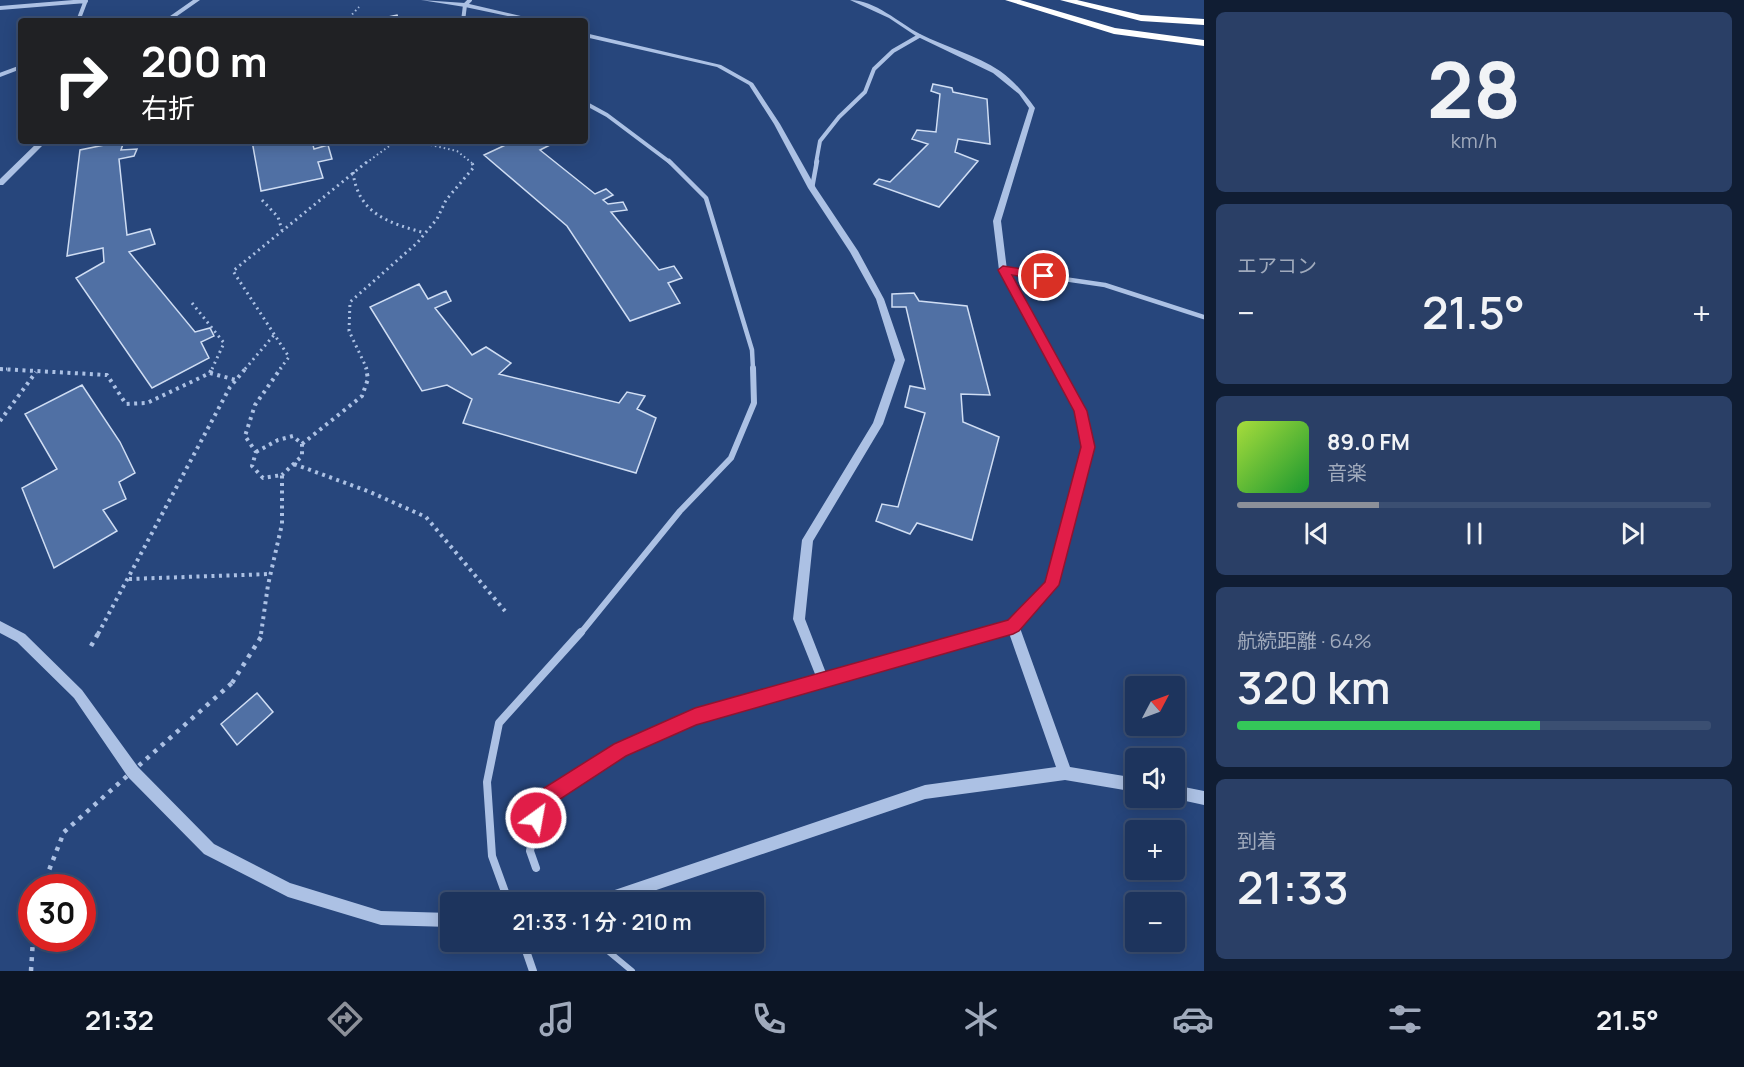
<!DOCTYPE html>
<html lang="ja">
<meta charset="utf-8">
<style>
body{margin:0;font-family:Manrope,"Noto Sans JP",sans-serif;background:#2a3f66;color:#f1f3f6;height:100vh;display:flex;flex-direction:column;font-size:22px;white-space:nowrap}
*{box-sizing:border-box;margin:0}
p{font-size:20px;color:#a0aabc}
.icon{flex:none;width:33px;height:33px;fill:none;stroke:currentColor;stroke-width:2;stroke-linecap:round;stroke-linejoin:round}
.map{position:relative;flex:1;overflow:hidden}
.details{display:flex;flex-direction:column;gap:12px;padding:12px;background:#101d33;width:540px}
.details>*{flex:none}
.top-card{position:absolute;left:18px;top:18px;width:570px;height:126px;border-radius:6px;box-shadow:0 3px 15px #0003,0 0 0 2px #3b4f72;background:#202124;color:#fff;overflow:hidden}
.needle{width:39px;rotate:49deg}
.fabs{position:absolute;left:1125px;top:676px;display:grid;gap:12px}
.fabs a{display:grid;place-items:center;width:60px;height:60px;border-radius:6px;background:#1d345d;box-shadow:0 3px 15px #0003,0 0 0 2px #3b4f72;font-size:30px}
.speed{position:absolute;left:18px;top:874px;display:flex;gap:12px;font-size:30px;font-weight:700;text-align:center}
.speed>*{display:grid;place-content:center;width:78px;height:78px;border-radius:50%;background:#1d345d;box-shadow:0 3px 15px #0003,0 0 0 2px #3b4f72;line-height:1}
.speed .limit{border:9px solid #d22;background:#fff;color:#111}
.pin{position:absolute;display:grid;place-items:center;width:51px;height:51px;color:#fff;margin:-26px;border:3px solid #fff;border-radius:50%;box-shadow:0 2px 6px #0007}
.me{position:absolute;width:66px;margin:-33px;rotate:32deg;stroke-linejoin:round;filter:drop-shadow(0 0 4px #0008)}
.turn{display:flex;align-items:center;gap:21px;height:126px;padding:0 24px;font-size:27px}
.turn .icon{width:78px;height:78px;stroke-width:2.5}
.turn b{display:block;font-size:42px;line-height:51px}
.big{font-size:45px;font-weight:600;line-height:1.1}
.details .tile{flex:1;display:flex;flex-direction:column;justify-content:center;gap:9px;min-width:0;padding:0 21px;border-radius:9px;background:#2a3f66}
.details .dial{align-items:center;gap:0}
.dial b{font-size:78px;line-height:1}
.song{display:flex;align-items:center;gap:18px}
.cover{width:72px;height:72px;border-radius:9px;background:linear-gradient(135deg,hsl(80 70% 55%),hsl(130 70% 35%))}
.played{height:6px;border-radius:3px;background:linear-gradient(90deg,#8c9099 30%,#3b4f72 30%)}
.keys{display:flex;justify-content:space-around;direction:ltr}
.heat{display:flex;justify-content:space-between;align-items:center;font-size:33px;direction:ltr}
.charge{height:9px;border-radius:4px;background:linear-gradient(90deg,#34c759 64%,#3b4f72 0)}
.trip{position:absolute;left:440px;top:892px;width:324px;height:60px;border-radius:6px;background:#1d345d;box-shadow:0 3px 15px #0003,0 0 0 2px #3b4f72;font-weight:600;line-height:60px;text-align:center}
.menu{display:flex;height:96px;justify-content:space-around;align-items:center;background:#0c1525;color:#a0aabc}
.menu .icon{width:42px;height:42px}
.menu .active{color:#8c9099}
.menu b{font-size:27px;color:#f1f3f6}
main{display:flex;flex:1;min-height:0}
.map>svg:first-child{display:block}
.building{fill:#5070a4;stroke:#cfddf3;stroke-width:1.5}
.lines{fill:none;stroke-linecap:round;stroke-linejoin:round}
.path-far3{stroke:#acc1e4;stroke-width:2;stroke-dasharray:1.5 3;stroke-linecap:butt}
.path-far2{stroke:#acc1e4;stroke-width:3;stroke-dasharray:2 4;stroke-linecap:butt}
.path-far1{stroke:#acc1e4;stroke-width:4;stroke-dasharray:3 4.5;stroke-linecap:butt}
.path{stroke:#acc1e4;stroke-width:4.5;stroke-dasharray:4 6;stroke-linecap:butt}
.service{stroke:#acc1e4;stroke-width:6}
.minor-far3{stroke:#acc1e4;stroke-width:4}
.minor-far2{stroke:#acc1e4;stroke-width:4.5}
.minor-far1{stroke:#acc1e4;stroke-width:6}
.minor{stroke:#acc1e4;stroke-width:8}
.tertiary{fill:#acc1e4;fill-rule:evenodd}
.motorway{fill:#fff;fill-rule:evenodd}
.path-bridge{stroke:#acc1e4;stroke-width:4.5;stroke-dasharray:4 6;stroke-linecap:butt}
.route{fill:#e11d48;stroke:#92132f;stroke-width:1.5}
</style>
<main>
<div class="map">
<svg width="1204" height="971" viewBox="0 0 1204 971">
<rect width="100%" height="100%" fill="#27467c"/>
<path class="building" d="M 397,15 L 399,21 L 369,21 Z
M 933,84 L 952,88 L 953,92 L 987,99 L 990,144 L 958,139 L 955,152 L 978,161 L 939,207 L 874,184 L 879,179 L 890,182 L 928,144 L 912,139 L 917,130 L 936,132 L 940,94 L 931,91 Z
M 124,141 L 121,150 L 137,149 L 134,156 L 119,159 L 127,235 L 150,229 L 155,244 L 129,252 L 195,332 L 210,328 L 214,336 L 201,342 L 209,358 L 152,388 L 76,278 L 104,262 L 103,248 L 67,256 L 80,150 Z
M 252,141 L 312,141 L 314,149 L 328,145 L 332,159 L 318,162 L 323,178 L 261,191 Z
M 514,141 L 531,141 L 533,143 L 546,141 L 550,145 L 540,150 L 595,194 L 606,189 L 613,195 L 603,200 L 608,204 L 623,202 L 627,210 L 611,212 L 659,270 L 674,266 L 682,278 L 668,283 L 680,303 L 630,321 L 567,226 L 484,155 Z
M 419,284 L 428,299 L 446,291 L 451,301 L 435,308 L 472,355 L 486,347 L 511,363 L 499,374 L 619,403 L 627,392 L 645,396 L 637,409 L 656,418 L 636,473 L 463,423 L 472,399 L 447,385 L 422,391 L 370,307 Z
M 914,293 L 919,301 L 967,306 L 990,395 L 961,394 L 963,422 L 999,437 L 972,540 L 917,523 L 910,534 L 876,521 L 882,504 L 898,507 L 925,413 L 905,407 L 910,386 L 925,389 L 906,307 L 892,307 L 892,294 Z
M 82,385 L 120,442 L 135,473 L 119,482 L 126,499 L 103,510 L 117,531 L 54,568 L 22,488 L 57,469 L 25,414 Z
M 257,693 L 273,712 L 237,745 L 221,724 Z"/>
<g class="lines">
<path class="path-far3" d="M 346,21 L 359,7
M 413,141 L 457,151 L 472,163
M 392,144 L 405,141
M 366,163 L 392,144 L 391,141"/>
<path class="path-far2" d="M 353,172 C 358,214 389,223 425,233
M 262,200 L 278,217 L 282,230
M 192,303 L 224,343 L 212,369
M 0,369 L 7,369
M 245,369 L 274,335
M 280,369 L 289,357 L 233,271 L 368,161
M 367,369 L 349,331 L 350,302 L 417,243 L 437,219 L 446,200 L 474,167 L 471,161"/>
<path class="path-far1" d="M 0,369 L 107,375 L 126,404 L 147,403 L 210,373 L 212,368
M 210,373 L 236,380
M 0,421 L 36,372
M 302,444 L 362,396 L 368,379 L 366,368
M 256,452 L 278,440 L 293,436 L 302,444 L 302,456 L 282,475
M 294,464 L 370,492 L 426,517 L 505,611
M 129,579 L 270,574
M 98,634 L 230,387 L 246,368
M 261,634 L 268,585 L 282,524 L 282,475 L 263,478 L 252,466 L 256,452 L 245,436 L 255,405 L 281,368"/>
<path class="path" d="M 91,646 L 99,632
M 232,683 L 261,637 L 262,632
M 42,888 L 64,832
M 31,971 L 33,939"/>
<path class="service" d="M 597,942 L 632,971"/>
<path class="minor-far3" d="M 0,8 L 86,1
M 78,21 L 86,0
M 463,21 L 465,5 L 470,0
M 0,75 L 21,67
M 585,103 L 607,115 L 671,163
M 816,163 L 820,141 L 839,117 L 865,92 L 874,69 L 893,51 L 919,36"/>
<path class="minor-far2" d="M 669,161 L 706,198 L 752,350 L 753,369
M 812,188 L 817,161
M 1003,270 L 1105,285 L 1204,317"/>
<path class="minor-far1" d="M 580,634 L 680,511 L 731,458 L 754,403 L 753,368"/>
<path class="minor" d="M 536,868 L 530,851 L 540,802 L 620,750 L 695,717 L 823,680
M 509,903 L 492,856 L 487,782 L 499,723 L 581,632
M 523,942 L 533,971"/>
<path class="tertiary" d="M 193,0 L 200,0 L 170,21 L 163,21 Z
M 421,0 L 465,3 L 542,21 L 531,21 L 465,7 Z
M 850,0 C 875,0 899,23 920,34 C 946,47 976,55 1000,71 C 1015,82 1025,94 1035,108 L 1001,221 L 1007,270 L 1085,411 L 1093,447 L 1057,586 L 1020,628 L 1070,767 L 1136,778 L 1136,792 L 1065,780 L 925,799 L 618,903 L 590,903 L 592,898 L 597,896 L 925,785 L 1056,767 L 1009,633 L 823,686 L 819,684 L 793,619 L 802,540 L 873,423 L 895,360 L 876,299 L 850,252 L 808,188 L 774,124 L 749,85 L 717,67 L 585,37 L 585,33 L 721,65 L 753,83 L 780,124 L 816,188 L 858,251 L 884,299 L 905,360 L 883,424 L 813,541 L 805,619 L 826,673 L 1009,621 L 1046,583 L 1083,447 L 1075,411 L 999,270 L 993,221 L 1029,108 L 1019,94 L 993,73 L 916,36 L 889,18 Z
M 39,141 L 47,141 L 3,185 L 0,185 L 0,179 Z
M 0,621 L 25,634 L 82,690 L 138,767 L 214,844 L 290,883 L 381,911 L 450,913 L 450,927 L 381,925 L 288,897 L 204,854 L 128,777 L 74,698 L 17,642 L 0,633 Z
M 1174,785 L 1204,791 L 1204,805 L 1172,798 L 1174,798 Z"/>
<path class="motorway" d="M 1005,0 L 1020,0 L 1115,28 L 1204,40 L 1204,46 L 1114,34 Z
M 1060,0 L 1077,0 L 1141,15 L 1204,19 L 1204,25 L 1141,21 Z"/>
<path class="path-bridge" d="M 64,832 L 232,683"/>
</g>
<path class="route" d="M 1003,266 L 1044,272 L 1049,276 L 1044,280 L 1012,275 L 1087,411 L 1095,447 L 1059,585 L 1019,631 L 1013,634 L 696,725 L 626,756 L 548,807 L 543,824 L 536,827 L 530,824 L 527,818 L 533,795 L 614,744 L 695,708 L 1008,620 L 1045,582 L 1081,447 L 1074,411 L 998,270 Z"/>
</svg>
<div class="fabs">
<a><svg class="needle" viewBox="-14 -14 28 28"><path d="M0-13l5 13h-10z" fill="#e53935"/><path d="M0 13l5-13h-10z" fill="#a0aabc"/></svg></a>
<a><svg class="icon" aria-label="sound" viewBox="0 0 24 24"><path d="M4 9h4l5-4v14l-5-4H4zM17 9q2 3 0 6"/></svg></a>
<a>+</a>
<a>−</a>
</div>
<div class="speed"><div class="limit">30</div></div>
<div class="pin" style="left:1044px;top:276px;background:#d93025"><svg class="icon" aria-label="arrive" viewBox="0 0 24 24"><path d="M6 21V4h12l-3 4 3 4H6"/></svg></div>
<svg class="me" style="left:536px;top:818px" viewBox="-20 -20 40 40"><circle r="17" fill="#e11d48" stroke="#fff" stroke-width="3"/><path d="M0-11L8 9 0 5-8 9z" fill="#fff"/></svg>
<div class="trip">21:33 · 1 分 · 210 m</div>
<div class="top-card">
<div class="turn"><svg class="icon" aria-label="right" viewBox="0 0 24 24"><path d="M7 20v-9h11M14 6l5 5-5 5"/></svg><div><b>200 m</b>右折</div></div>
</div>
</div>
<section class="details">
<div class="tile dial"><b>28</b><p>km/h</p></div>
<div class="tile"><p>エアコン</p>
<div class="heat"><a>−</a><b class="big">21.5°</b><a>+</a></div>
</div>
<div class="tile">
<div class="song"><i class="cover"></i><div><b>89.0 FM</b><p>音楽</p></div></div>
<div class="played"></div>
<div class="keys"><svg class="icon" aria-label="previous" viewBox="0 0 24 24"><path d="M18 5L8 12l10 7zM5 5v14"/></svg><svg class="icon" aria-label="pause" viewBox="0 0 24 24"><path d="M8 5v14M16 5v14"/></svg><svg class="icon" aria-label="next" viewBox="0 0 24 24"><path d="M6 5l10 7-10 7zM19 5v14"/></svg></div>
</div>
<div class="tile"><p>航続距離 · 64%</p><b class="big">320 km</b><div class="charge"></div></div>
<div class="tile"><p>到着</p><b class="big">21:33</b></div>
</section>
</main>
<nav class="menu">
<b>21:32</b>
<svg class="icon active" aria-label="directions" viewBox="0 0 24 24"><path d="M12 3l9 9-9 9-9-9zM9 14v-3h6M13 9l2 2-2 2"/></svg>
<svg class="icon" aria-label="music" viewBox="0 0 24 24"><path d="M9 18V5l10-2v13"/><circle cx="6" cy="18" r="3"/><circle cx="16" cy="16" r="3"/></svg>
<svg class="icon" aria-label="phone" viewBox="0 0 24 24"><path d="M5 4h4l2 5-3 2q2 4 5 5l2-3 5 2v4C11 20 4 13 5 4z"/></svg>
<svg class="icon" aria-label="climate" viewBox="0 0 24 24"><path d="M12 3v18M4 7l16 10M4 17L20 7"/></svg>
<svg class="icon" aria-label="car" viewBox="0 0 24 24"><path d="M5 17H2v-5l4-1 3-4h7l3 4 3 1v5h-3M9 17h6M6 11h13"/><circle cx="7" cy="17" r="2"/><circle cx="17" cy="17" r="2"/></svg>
<svg class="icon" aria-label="filters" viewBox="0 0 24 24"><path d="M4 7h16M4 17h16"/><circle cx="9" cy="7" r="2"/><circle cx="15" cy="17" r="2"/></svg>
<b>21.5°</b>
</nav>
